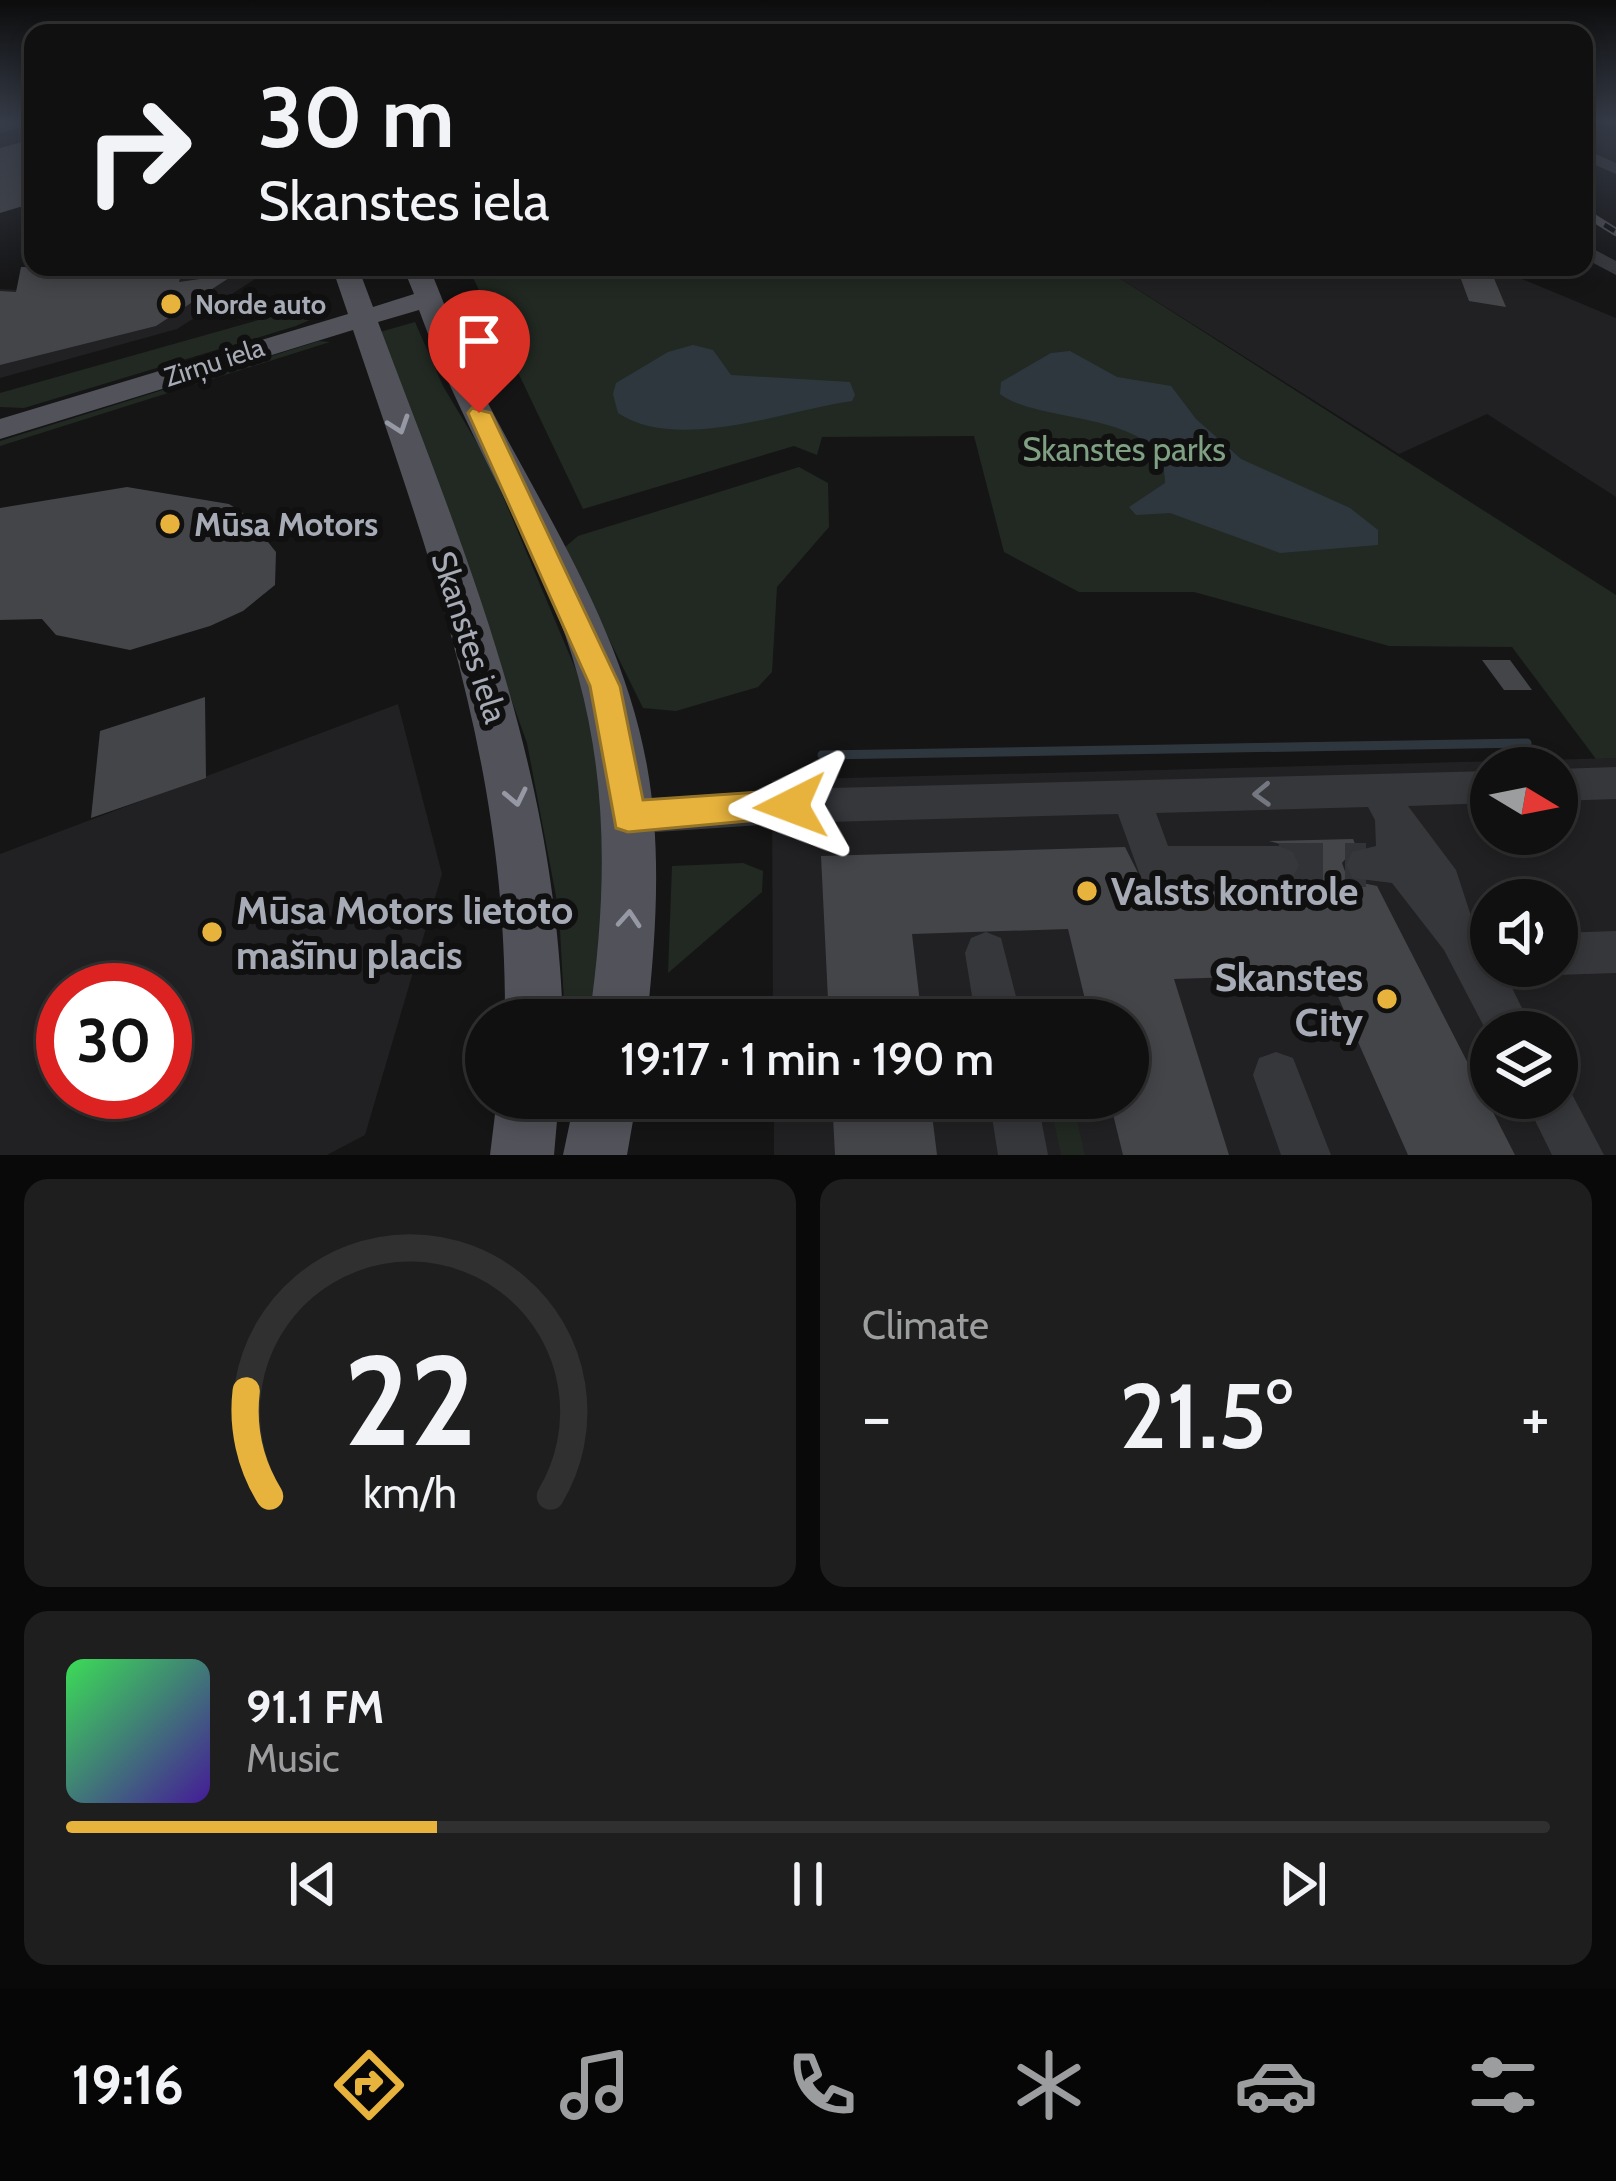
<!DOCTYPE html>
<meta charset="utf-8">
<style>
body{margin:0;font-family:Cabin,sans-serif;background:#1e1e1e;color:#f1f3f6;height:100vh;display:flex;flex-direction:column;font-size:45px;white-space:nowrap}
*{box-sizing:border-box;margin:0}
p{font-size:39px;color:#9c9d9f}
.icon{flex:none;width:66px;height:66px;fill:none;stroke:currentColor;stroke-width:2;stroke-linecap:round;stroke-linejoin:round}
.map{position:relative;height:1155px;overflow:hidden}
.details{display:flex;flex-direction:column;gap:24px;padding:24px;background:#090909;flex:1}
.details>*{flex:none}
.banner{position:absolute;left:24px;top:24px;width:1569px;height:252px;border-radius:24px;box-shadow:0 6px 18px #0003,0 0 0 3px #303030;background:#101010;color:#f1f3f6;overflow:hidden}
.needle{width:78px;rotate:100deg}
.fabs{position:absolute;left:1470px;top:747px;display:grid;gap:24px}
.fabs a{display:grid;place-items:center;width:108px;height:108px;border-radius:50%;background:#101010;box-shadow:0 6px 18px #0003,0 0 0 3px #303030;font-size:60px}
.speed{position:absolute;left:36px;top:963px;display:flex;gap:24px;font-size:60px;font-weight:700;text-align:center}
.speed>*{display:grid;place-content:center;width:156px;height:156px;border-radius:50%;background:#101010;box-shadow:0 6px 18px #0003,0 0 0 3px #303030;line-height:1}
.speed .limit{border:18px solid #d22;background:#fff;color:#111}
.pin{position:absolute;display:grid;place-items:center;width:102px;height:102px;color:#fff;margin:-123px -51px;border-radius:50% 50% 50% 0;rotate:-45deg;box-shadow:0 0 12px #0007}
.pin .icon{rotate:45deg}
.me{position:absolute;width:132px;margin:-66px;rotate:267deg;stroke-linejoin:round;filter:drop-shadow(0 0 9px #0008)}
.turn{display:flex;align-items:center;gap:42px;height:252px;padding:0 36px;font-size:54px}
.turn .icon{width:156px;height:156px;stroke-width:2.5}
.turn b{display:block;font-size:84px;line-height:102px}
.big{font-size:90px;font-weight:600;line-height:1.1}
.details .widget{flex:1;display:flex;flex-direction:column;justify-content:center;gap:18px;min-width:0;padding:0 42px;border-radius:24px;background:#1e1e1e}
.details .dial{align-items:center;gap:0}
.dial svg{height:312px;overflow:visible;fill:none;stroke:#303030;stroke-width:7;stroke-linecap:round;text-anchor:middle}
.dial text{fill:#f1f3f6;stroke:none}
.song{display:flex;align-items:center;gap:36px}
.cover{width:144px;height:144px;border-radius:18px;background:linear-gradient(135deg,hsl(130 70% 55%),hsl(260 70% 35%))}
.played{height:12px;border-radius:6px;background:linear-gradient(90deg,#e7b33c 25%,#303030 25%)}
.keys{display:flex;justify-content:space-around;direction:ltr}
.heat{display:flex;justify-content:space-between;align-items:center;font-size:66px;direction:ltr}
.details .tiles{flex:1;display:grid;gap:24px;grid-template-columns:1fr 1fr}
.widget:last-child{grid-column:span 2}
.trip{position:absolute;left:465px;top:999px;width:684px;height:120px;border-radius:60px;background:#101010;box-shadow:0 6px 18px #0003,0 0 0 3px #303030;font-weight:600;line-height:120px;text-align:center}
.dock{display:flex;height:192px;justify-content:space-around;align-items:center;background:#060606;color:#9c9d9f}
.dock .icon{width:84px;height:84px}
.dock .selected{color:#e7b33c}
.dock b{font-size:54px;color:#f1f3f6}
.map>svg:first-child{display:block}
.built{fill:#212123;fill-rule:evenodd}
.green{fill:#212922}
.water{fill:#2f373e}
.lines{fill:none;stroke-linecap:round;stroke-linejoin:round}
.stream{stroke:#2f373e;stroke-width:9}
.building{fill:#444549}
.minor-tunnel{stroke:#323336;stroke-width:44;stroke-dasharray:44 22;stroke-linecap:butt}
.minor{fill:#36373b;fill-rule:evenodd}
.major{fill:#52535a;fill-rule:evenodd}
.rail-casing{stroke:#4d4e54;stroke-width:8}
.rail{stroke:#101011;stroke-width:4.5;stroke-dasharray:12;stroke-linecap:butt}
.oneway{stroke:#9699a4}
.oneway2{stroke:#74777f}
.route{fill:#e7b33c;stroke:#967427;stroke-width:3}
.poi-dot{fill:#e7b33c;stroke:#101011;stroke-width:4.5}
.labels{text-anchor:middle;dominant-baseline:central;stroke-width:12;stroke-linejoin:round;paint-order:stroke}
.far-poi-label{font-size:27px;font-weight:bold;fill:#a7abb6;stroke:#101011;text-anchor:start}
.far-street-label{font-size:27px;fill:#a7abb6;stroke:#101011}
.park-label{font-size:33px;fill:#7fa082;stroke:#101011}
.poi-label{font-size:33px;font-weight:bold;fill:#a7abb6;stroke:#101011;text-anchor:start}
.street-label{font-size:33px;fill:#a7abb6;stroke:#101011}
.near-poi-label{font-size:39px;font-weight:bold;fill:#a7abb6;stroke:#101011;text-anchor:start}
</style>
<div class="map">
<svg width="1616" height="1155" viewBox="0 0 1616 1155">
<rect width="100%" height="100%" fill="#151516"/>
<path class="built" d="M 274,267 L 177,329 L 0,378 L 0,289 L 73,293 Z
M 1102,267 L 1493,267 L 1616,318 L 1616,497 L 1487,414 L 1399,454 Z
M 398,704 L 442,874 L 365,1135 L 327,1155 L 0,1155 L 0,854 ZM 63,990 L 165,990 L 165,1092 L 63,1092 Z
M 1616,758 L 1616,1155 L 774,1155 L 774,1098 L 1128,1098 L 1128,1020 L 773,1020 L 772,780 ZM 1491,768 L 1557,768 L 1557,834 L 1491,834 ZM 1491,900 L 1557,900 L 1557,966 L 1491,966 ZM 1491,1032 L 1557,1032 L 1557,1098 L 1491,1098 Z"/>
<path class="green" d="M 468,267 L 1102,267 L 1616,595 L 1616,758 L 1596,759 L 1512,647 L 1389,646 L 1194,592 L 1079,592 L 1004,552 L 974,436 L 822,437 L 817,455 L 794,446 L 583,509 Z
M 308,306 L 312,319 L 296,326 L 24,408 L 0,407 L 0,393 Z
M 415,322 L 443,386 L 489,463 L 583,687 L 606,799 L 598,1020 L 565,1020 L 559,912 L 527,743 L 380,332 Z
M 319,341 L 330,342 L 0,446 L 0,441 Z
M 799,467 L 828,483 L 829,527 L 777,587 L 772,672 L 758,687 L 676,711 L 643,708 L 564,548 L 578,536 Z
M 743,863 L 763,871 L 762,892 L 668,973 L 672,866 Z
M 1049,1098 L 1072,1098 L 1085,1155 L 1061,1155 Z"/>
<path class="water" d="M 693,345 L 713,350 L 731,375 L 850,382 L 855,395 L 852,401 C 786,410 678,453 618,413 L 613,394 L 616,383 L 668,352 Z
M 1070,351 L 1117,377 L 1171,386 L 1196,419 L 1241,459 L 1350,508 L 1378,530 L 1378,545 L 1280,553 L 1170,513 L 1136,515 L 1129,507 L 1165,483 C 1168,409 1042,426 1000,394 L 1001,382 L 1051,353 Z"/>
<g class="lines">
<path class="stream" d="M 822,755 L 1527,743"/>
</g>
<path class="building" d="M 33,139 L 33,203 L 0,213 L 0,148 Z
M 21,267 L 146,267 L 144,273 L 183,267 L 179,282 L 235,274 L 156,326 L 0,365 L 0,291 L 16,292 Z
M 1458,271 L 1493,276 L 1506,307 L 1469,301 Z
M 127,487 L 229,504 L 246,515 L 276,552 L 275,585 L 243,611 L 210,626 L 130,650 L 56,635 L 42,619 L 0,620 L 0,508 Z
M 1482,660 L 1510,660 L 1532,690 L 1504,690 Z
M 205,697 L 206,778 L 91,818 L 100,731 Z
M 1353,839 L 1356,846 L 1342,863 L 1348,880 L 1377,886 L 1515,1155 L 1408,1155 L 1328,974 L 1174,979 L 1229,1155 L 1123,1155 L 1109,1098 L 1128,1098 L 1128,1020 L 1090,1020 L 1068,929 L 912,934 L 922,1020 L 829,1020 L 821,856 L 1125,847 L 1148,893 L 1289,889 L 1303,863 L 1295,848 L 1269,841 Z
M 832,1098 L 930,1098 L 937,1155 L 835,1155 Z"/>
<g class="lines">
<path class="minor-tunnel" d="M 1279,865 L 1366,865"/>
<path class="minor" d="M 12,121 L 33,121 L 33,124 L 0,133 L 0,124 Z
M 1584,149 L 1616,163 L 1616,174 L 1584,160 Z
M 1584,244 L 1616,261 L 1616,275 L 1584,258 Z
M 1616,767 L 1616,799 L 1557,801 L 1557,769 Z
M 1491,771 L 1491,803 L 1408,806 L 1456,870 L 1471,916 L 1491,947 L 1491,966 L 1501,966 L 1534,1032 L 1491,1032 L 1491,1040 L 1444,950 L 1392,883 L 1352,878 L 1346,865 L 1352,852 L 1376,846 L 1375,820 L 1368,807 L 1156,813 L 1168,846 L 1279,846 L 1293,852 L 1299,865 L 1293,878 L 1279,884 L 1155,884 L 1141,878 L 1118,814 L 791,823 L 628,834 L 615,829 L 609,817 L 615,805 L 628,800 L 791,789 Z
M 1616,931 L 1616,973 L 1557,975 L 1542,969 L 1557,966 L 1557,933 Z
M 986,932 L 1001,938 L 1022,1020 L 976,1020 L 965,953 L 971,938 Z
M 1276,1052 L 1293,1058 L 1331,1155 L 1281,1155 L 1253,1075 L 1259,1058 Z
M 1557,1078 L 1565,1081 L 1604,1155 L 1552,1155 L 1524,1098 L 1557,1098 Z
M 989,1098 L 1037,1098 L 1048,1155 L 998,1155 Z"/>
<path class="major" d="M 332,267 L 358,267 L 373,307 L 414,294 L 403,267 L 429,267 C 446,306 459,346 478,384 C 541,508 622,626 647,766 C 662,850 656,935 647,1020 L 589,1020 C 611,870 609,732 548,591 C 507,496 454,407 419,310 L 378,322 C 468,561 554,761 563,1020 L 505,1020 C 507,764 433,568 353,330 L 0,439 L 0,419 L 348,314 Z
M 497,1098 L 559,1098 L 554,1155 L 490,1155 Z
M 575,1098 L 637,1098 L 627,1155 L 563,1155 Z"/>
<defs>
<path id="rail" d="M 1584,212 L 1616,232"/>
</defs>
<use href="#rail" class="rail-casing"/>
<use href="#rail" class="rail"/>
</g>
<defs><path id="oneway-chevron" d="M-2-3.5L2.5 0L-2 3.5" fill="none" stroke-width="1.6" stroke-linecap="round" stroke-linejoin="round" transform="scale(3)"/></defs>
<g class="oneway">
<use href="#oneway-chevron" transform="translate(399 425) rotate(71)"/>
<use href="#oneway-chevron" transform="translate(516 797) rotate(78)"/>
<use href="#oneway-chevron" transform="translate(629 919) rotate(-86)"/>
</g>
<use class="oneway2" href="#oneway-chevron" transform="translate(1262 794) rotate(178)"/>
<linearGradient id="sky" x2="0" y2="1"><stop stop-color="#0c0c0c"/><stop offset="0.43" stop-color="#353b47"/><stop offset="1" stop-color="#353b47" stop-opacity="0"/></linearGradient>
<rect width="1616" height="283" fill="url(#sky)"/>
<path class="route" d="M 472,408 L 491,413 L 620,686 L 643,800 L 791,790 L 803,795 L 808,806 L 803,816 L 628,832 L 616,828 L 590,686 L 468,413 Z"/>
<g class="poi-dot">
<circle cx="171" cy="304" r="12"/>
<circle cx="170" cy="524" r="12"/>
<circle cx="1087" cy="891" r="12"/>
<circle cx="212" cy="932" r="12"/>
<circle cx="1387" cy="999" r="12"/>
</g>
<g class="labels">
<g class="far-poi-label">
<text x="195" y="304">Norde auto</text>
</g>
<g class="far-street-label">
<text transform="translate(214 362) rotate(-18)">Zirņu iela</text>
</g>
<g class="park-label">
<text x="1124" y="449">Skanstes parks</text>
</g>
<g class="poi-label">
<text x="194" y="524">Mūsa Motors</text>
</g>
<g class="street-label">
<text transform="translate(470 637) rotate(72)">Skanstes iela</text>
</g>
<g class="near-poi-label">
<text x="1111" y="891">Valsts kontrole</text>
<text x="236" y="910">Mūsa Motors lietoto<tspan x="236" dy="45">mašīnu placis</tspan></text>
<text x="1363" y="977" text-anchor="end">Skanstes<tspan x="1363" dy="45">City</tspan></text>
</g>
</g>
</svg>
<div class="fabs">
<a><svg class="needle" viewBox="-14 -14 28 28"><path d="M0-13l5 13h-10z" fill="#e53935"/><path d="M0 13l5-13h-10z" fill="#9c9d9f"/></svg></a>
<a><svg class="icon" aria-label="sound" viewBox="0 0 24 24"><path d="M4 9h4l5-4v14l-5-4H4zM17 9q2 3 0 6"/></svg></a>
<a><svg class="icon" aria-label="layers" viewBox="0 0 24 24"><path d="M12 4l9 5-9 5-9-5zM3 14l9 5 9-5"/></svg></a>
</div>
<div class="speed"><div class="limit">30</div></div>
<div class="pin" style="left:479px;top:413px;background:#d93025"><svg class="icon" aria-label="arrive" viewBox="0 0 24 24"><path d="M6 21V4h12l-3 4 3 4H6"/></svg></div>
<svg class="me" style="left:791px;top:806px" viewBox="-20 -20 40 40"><path d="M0-17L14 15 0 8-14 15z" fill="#e7b33c" stroke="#fff" stroke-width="4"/></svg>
<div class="trip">19:17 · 1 min · 190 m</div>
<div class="banner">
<div class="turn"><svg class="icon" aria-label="right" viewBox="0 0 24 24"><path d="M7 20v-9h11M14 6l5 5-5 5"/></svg><div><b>30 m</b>Skanstes iela</div></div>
</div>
</div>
<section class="details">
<div class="tiles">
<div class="widget dial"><svg viewBox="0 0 100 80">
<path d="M14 69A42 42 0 1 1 86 69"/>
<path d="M14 69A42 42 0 0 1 8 42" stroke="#e7b33c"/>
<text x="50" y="56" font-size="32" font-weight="700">22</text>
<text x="50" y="72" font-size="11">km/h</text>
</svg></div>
<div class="widget"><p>Climate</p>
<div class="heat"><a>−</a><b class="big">21.5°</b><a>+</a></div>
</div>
<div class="widget">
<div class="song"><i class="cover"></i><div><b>91.1 FM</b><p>Music</p></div></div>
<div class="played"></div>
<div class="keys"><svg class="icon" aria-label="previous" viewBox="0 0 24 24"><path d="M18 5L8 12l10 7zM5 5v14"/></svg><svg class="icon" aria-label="pause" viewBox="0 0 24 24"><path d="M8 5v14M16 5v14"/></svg><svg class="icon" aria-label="next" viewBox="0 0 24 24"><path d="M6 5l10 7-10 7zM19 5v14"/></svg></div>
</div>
</div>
</section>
<nav class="dock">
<b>19:16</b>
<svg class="icon selected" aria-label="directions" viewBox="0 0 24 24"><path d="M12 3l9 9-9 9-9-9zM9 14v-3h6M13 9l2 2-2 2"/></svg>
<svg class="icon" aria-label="music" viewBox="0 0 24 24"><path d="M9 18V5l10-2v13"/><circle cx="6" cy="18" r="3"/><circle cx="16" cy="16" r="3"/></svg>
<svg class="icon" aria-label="phone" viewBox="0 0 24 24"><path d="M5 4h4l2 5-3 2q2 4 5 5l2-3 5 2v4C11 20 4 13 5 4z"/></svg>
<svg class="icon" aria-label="climate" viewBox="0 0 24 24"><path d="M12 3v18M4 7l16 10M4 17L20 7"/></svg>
<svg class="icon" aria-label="car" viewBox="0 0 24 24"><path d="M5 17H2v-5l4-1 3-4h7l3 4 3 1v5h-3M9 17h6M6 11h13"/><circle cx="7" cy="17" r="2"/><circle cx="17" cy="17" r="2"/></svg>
<svg class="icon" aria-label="filters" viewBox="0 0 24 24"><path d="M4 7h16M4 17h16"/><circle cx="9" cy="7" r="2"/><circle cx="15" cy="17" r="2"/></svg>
</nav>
